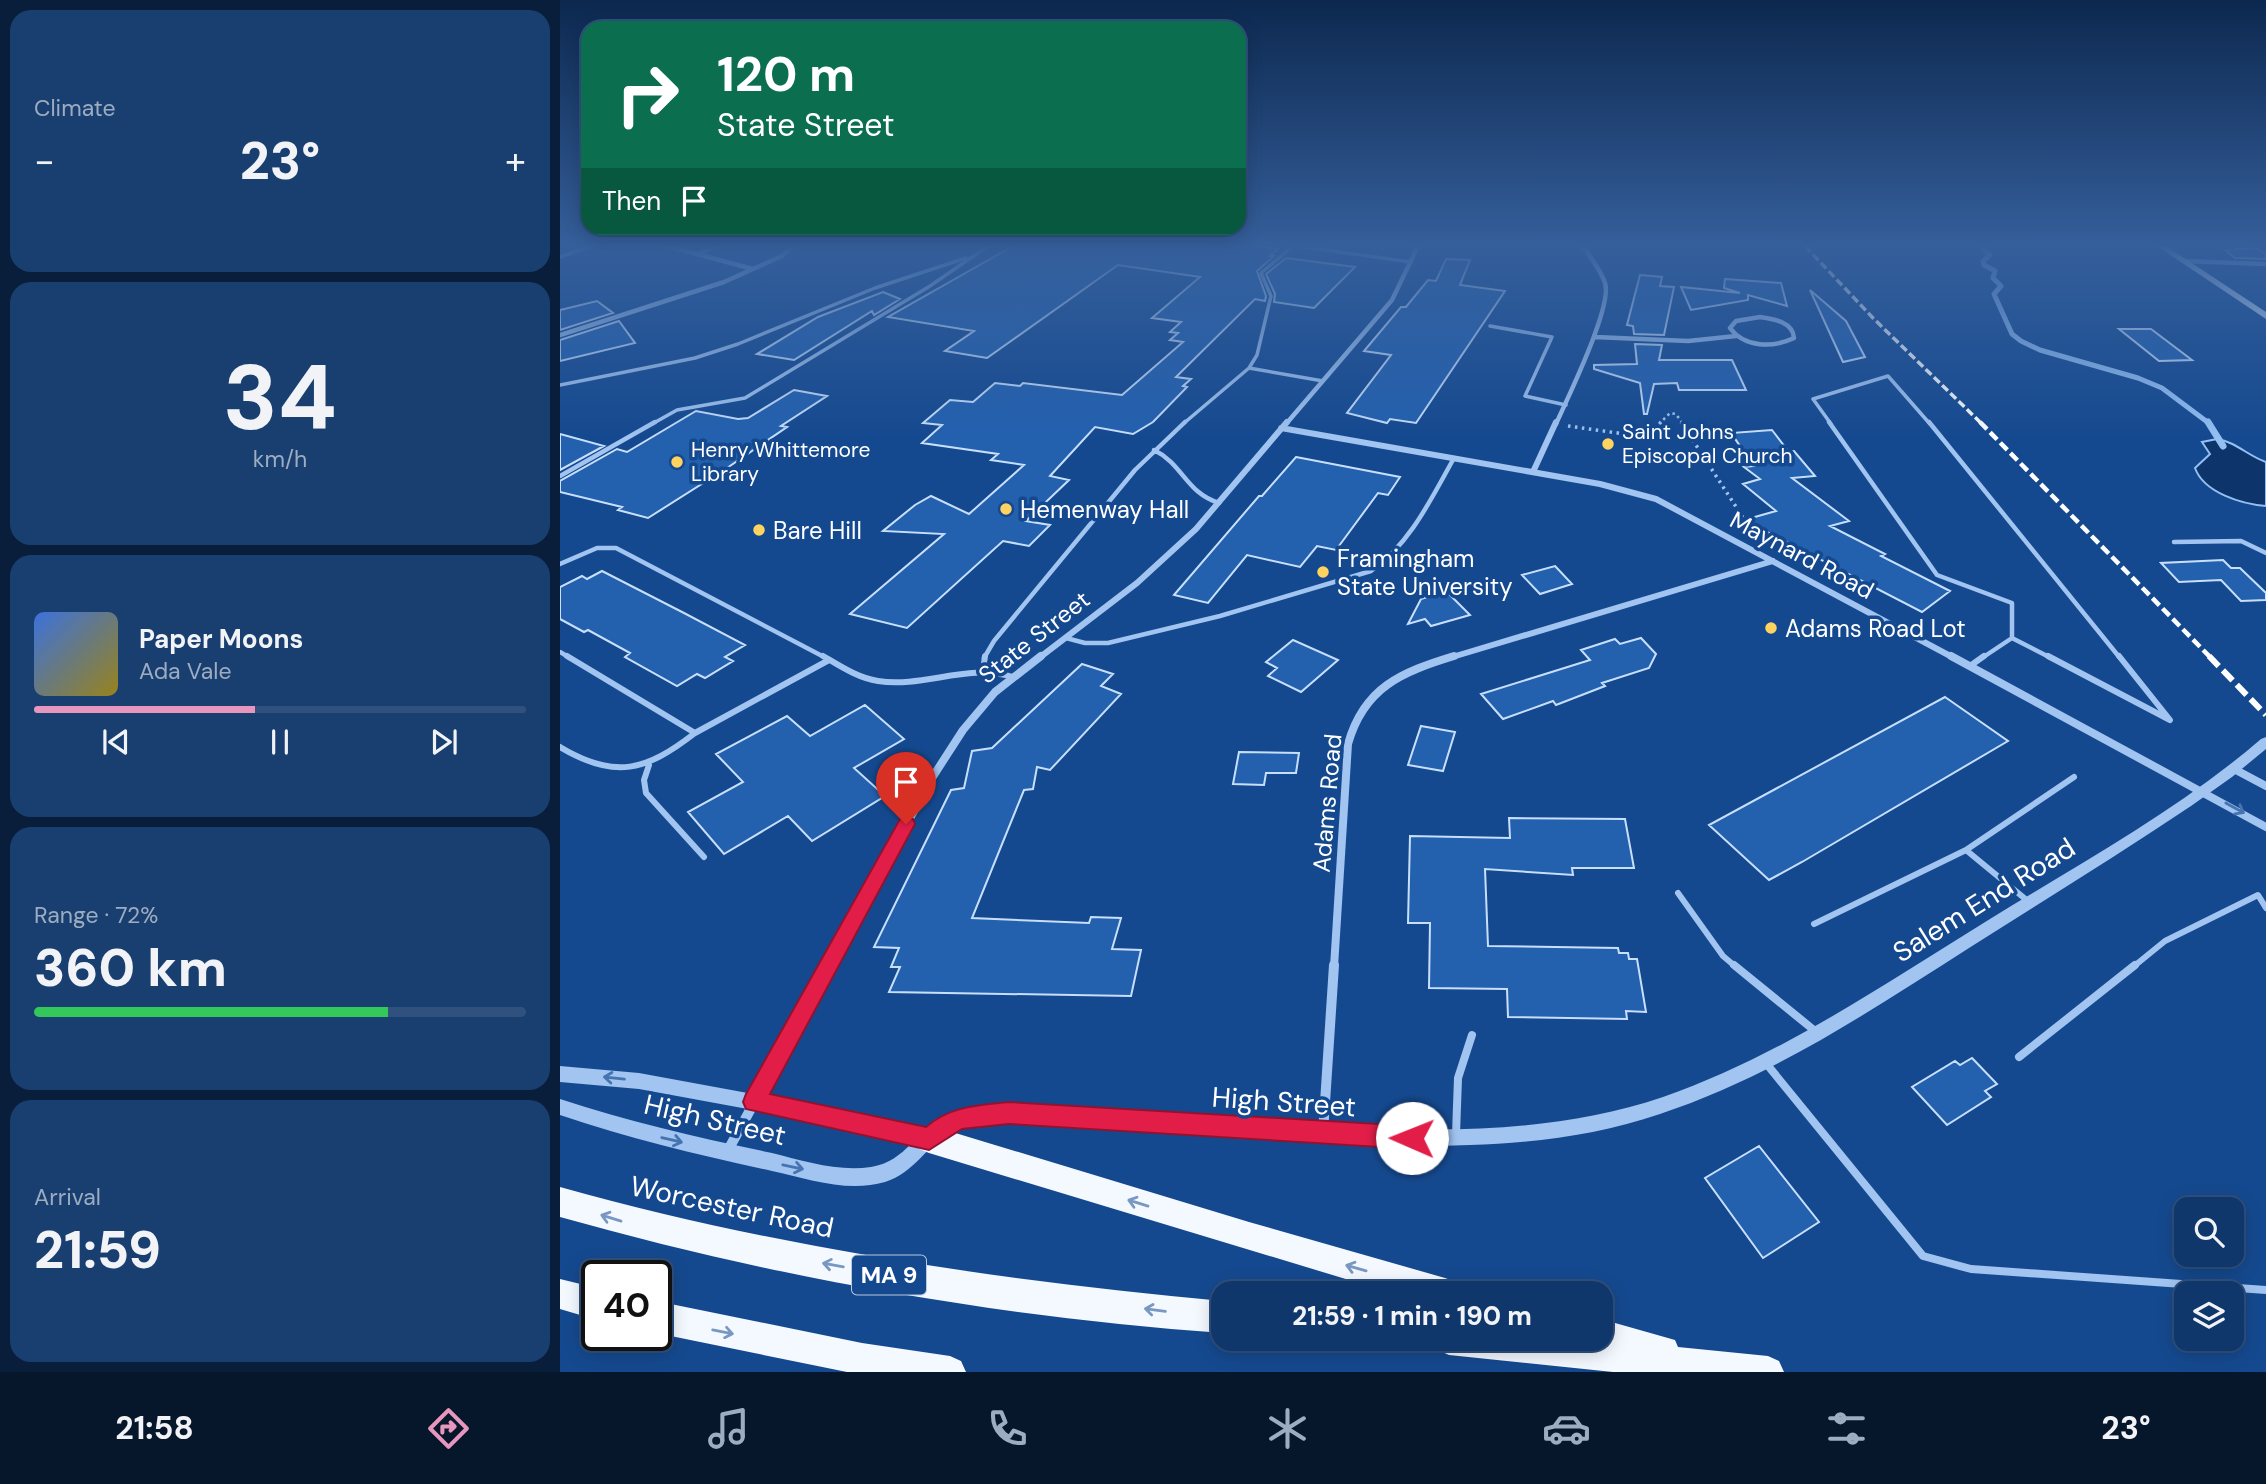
<!DOCTYPE html>
<meta charset="utf-8">
<style>
body{margin:0;font-family:"DM Sans",sans-serif;background:#193f71;color:#f1f3f6;height:100vh;display:flex;flex-direction:column;font-size:26px;white-space:nowrap}
*{box-sizing:border-box;margin:0}
p{font-size:23px;color:#9cacc1}
.icon{flex:none;width:38px;height:38px;fill:none;stroke:currentColor;stroke-width:2;stroke-linecap:round;stroke-linejoin:round}
.map{position:relative;flex:1;overflow:hidden}
.side{display:flex;flex-direction:column;gap:10px;padding:10px;background:#091e3b;width:560px}
.side>*{flex:none}
.hud{position:absolute;left:21px;top:21px;width:665px;height:214px;border-radius:21px;box-shadow:0 4px 18px #0003,0 0 0 2px #30517e;background:#0b6e4f;color:#fff;overflow:hidden}
.buttons{position:absolute;left:1614px;top:1197px;display:grid;gap:14px}
.buttons a{display:grid;place-items:center;width:70px;height:70px;border-radius:14px;background:#10376b;box-shadow:0 4px 18px #0003,0 0 0 2px #30517e;font-size:35px}
.speed{position:absolute;left:21px;top:1260px;display:flex;gap:14px;font-size:35px;font-weight:700;text-align:center}
.speed>*{display:grid;place-content:center;width:91px;height:91px;border-radius:50%;background:#10376b;box-shadow:0 4px 18px #0003,0 0 0 2px #30517e;line-height:1}
.speed .limit{border:4px solid #111;border-radius:10px;background:#fff;color:#111}
.pin{position:absolute;display:grid;place-items:center;width:60px;height:60px;color:#fff;margin:-72px -30px;border-radius:50% 50% 50% 0;rotate:-45deg;box-shadow:0 0 7px #0007}
.pin .icon{rotate:45deg}
.me{position:absolute;width:77px;margin:-38px;rotate:271deg;stroke-linejoin:round;filter:drop-shadow(0 0 5px #0008)}
.turn{display:flex;align-items:center;gap:24px;height:147px;padding:0 21px;font-size:32px}
.turn .icon{width:91px;height:91px;stroke-width:2.5}
.turn b{display:block;font-size:49px;line-height:60px}
.then{display:flex;align-items:center;height:66px;padding:0 21px;background:#0003;gap:14px;font-size:26px}
.big{font-size:52px;font-weight:800;line-height:1.1}
.side .tile{flex:1;display:flex;flex-direction:column;justify-content:center;gap:10px;min-width:0;padding:0 24px;border-radius:21px;background:#193f71}
.side .dial{align-items:center;gap:0}
.dial b{font-size:91px;line-height:1}
.song{display:flex;align-items:center;gap:21px}
.cover{width:84px;height:84px;border-radius:10px;background:linear-gradient(135deg,hsl(220 70% 55%),hsl(50 70% 35%))}
.played{height:7px;border-radius:4px;background:linear-gradient(90deg,#e797bd 45%,#30517e 45%)}
.keys{display:flex;justify-content:space-around;direction:ltr}
.heat{display:flex;justify-content:space-between;align-items:center;font-size:38px;direction:ltr}
.charge{height:10px;border-radius:5px;background:linear-gradient(90deg,#34c759 72%,#30517e 0)}
.trip{position:absolute;left:651px;top:1281px;width:402px;height:70px;border-radius:21px;background:#10376b;box-shadow:0 4px 18px #0003,0 0 0 2px #30517e;font-weight:800;line-height:70px;text-align:center}
.tab-bar{display:flex;height:112px;justify-content:space-around;align-items:center;background:#06162b;color:#9cacc1}
.tab-bar .icon{width:49px;height:49px}
.tab-bar .on{color:#e797bd}
.tab-bar b{font-size:32px;color:#f1f3f6}
main{display:flex;flex:1;min-height:0}
.map>svg:first-child{display:block}
.water{fill:#0d356c;stroke:#93bff3;stroke-width:2}
.lines{fill:none;stroke-linecap:round;stroke-linejoin:round}
.stream-far1{stroke:#93bff3;stroke-width:5}
.stream{stroke:#93bff3;stroke-width:7}
.building{fill:#2360ae;stroke:#c8dffb;stroke-width:2}
.path-far1{stroke:#a1c4f0;stroke-width:2.5;stroke-dasharray:2.5 3.5;stroke-linecap:butt}
.path{stroke:#a1c4f0;stroke-width:3.5;stroke-dasharray:2.5 4.5;stroke-linecap:butt}
.service-far3{stroke:#a1c4f0;stroke-width:3.5}
.service-far2{stroke:#a1c4f0;stroke-width:4.5}
.service-far1{stroke:#a1c4f0;stroke-width:6}
.service{stroke:#a1c4f0;stroke-width:8}
.minor-far3{stroke:#a1c4f0;stroke-width:4.5}
.minor-far2{stroke:#a1c4f0;stroke-width:6}
.minor-far1{stroke:#a1c4f0;stroke-width:8}
.minor{stroke:#a1c4f0;stroke-width:10}
.tertiary{fill:#a1c4f0;fill-rule:evenodd}
.secondary{fill:#cfe2fb;fill-rule:evenodd}
.trunk{fill:#f4f8ff;fill-rule:evenodd}
.rail-far2{stroke:#fff;stroke-width:3.5;stroke-dasharray:8 3.5;stroke-linecap:butt}
.rail-far1{stroke:#fff;stroke-width:4.5;stroke-dasharray:10 4.5;stroke-linecap:butt}
.rail{stroke:#fff;stroke-width:6;stroke-dasharray:14 6;stroke-linecap:butt}
.oneway{stroke:#4674b1}
.oneway2{stroke:#7998c1}
.route{fill:#e11d48;stroke:#92132f;stroke-width:2}
.poi-dot{fill:#ffd360;stroke:#15498f;stroke-width:2.5}
.labels{text-anchor:middle;dominant-baseline:central;stroke-width:7;stroke-linejoin:round;paint-order:stroke}
.far-poi-label{font-size:21px;fill:#fff;stroke:#15498f;text-anchor:start}
.shield{fill:#15498f;stroke:#b9c8dd;stroke-width:2}
.shield-label{font-size:23px;font-weight:bold;fill:#fff}
.poi-label{font-size:24px;fill:#fff;stroke:#15498f;text-anchor:start}
.street-label{font-size:24px;fill:#fff;stroke:#15498f}
.near-street-label{font-size:28px;fill:#fff;stroke:#15498f}
</style>
<main>
<section class="side">
<div class="tile"><p>Climate</p>
<div class="heat"><a>−</a><b class="big">23°</b><a>+</a></div>
</div>
<div class="tile dial"><b>34</b><p>km/h</p></div>
<div class="tile">
<div class="song"><i class="cover"></i><div><b>Paper Moons</b><p>Ada Vale</p></div></div>
<div class="played"></div>
<div class="keys"><svg class="icon" aria-label="previous" viewBox="0 0 24 24"><path d="M18 5L8 12l10 7zM5 5v14"/></svg><svg class="icon" aria-label="pause" viewBox="0 0 24 24"><path d="M8 5v14M16 5v14"/></svg><svg class="icon" aria-label="next" viewBox="0 0 24 24"><path d="M6 5l10 7-10 7zM19 5v14"/></svg></div>
</div>
<div class="tile"><p>Range · 72%</p><b class="big">360 km</b><div class="charge"></div></div>
<div class="tile"><p>Arrival</p><b class="big">21:59</b></div>
</section>
<div class="map">
<svg width="1706" height="1372" viewBox="0 0 1706 1372">
<rect width="100%" height="100%" fill="#15498f"/>
<path class="water" d="M 1657,439 C 1676,442 1688,456 1706,462 L 1706,506 C 1682,504 1644,493 1635,468 L 1650,454 L 1642,442 Z"/>
<g class="lines">
<path class="stream-far1" d="M 1420,246 L 1430,255 L 1423,261 L 1424,265 L 1435,271 L 1433,278 L 1441,286 L 1434,294 L 1452,334 L 1461,341 L 1480,350 L 1578,378 L 1602,388 L 1650,424"/>
<path class="stream" d="M 1648,422 L 1663,446"/>
</g>
<path class="building" d="M 453,246 L 695,246 L 718,249 L 710,256 L 714,256 L 697,271 L 706,296 L 705,301 L 695,299 L 616,377 L 631,379 L 623,386 L 627,387 L 593,422 L 573,434 L 535,427 L 490,476 L 509,480 L 466,521 L 490,525 L 469,546 L 443,541 L 347,628 L 290,614 L 384,534 L 323,531 L 355,505 L 371,496 L 409,514 L 464,465 L 431,460 L 438,454 L 362,443 L 382,425 L 363,423 L 390,400 L 413,402 L 435,383 L 460,386 L 463,383 L 562,395 L 623,342 L 610,340 L 618,333 L 610,332 L 621,322 L 592,318 L 640,277 L 558,265 L 427,358 L 385,351 L 414,331 L 328,317 Z
M 1696,248 L 1706,254 L 1706,259 L 1675,258 L 1665,250 Z
M 726,258 L 795,267 L 754,308 L 714,302 L 715,294 L 706,274 Z
M 886,259 L 910,260 L 900,285 L 945,291 L 856,423 L 830,419 L 827,423 L 787,413 L 831,355 L 804,351 L 841,307 L 846,307 L 868,280 L 876,281 Z
M 1080,275 L 1102,277 L 1100,286 L 1114,287 L 1104,335 L 1074,334 L 1073,326 L 1067,325 Z
M 1165,279 L 1221,283 L 1227,306 L 1188,295 L 1188,300 L 1131,310 L 1121,287 L 1180,293 L 1164,288 Z
M 1250,290 L 1286,321 L 1305,357 L 1283,362 Z
M 323,292 L 340,299 L 314,315 L 312,311 L 234,360 L 197,354 L 258,317 Z
M 37,301 L 53,313 L 0,330 L 0,310 Z
M 59,321 L 75,343 L 0,361 L 0,340 Z
M 1559,329 L 1591,329 L 1632,360 L 1599,361 Z
M 1075,344 L 1102,345 L 1099,360 L 1172,360 L 1186,390 L 1119,390 L 1117,383 L 1094,384 L 1087,414 L 1084,414 L 1080,383 L 1034,369 L 1034,365 L 1077,364 Z
M 234,390 L 267,396 L 221,426 L 227,427 L 167,468 L 88,518 L 58,510 L 62,507 L 0,492 L 0,481 L 57,449 L 67,452 L 136,411 L 178,419 L 188,418 Z
M 1212,430 L 1229,452 L 1234,451 L 1255,476 L 1232,478 L 1289,521 L 1270,526 L 1325,554 L 1321,556 L 1390,591 L 1362,612 L 1184,520 L 1216,511 L 1183,484 L 1200,479 L 1184,467 L 1194,466 L 1171,433 Z
M 0,434 L 44,446 L 0,470 Z
M 736,457 L 840,477 L 828,495 L 818,493 L 776,550 L 757,546 L 740,567 L 687,555 L 648,603 L 614,595 L 699,496 L 702,496 Z
M 1663,560 L 1671,568 L 1680,568 L 1706,593 L 1706,600 L 1681,601 L 1661,580 L 1619,582 L 1601,563 Z
M 995,566 L 1012,584 L 980,594 L 962,575 Z
M 42,571 L 124,613 L 185,645 L 165,657 L 173,661 L 145,678 L 137,674 L 117,686 L 65,657 L 70,653 L 28,630 L 24,632 L 0,619 L 0,587 L 22,576 L 27,579 Z
M 886,591 L 910,615 L 871,626 L 865,619 L 848,624 L 861,599 Z
M 1081,638 L 1096,654 L 1089,668 L 1042,683 L 1045,686 L 996,705 L 993,701 L 943,719 L 921,694 L 1030,660 L 1021,650 L 1055,639 L 1060,644 Z
M 733,640 L 778,660 L 741,692 L 708,676 L 717,668 L 706,662 Z
M 522,664 L 553,674 L 541,686 L 561,694 L 490,770 L 477,767 L 473,789 L 464,790 L 412,918 L 529,923 L 531,917 L 561,918 L 552,949 L 581,950 L 571,996 L 329,992 L 340,967 L 331,967 L 339,948 L 314,947 L 391,790 L 404,788 L 412,751 L 432,748 Z
M 1385,697 L 1448,741 L 1242,862 L 1209,880 L 1149,825 Z
M 305,705 L 344,739 L 294,768 L 325,796 L 252,841 L 228,816 L 164,854 L 128,812 L 183,782 L 156,754 L 227,716 L 250,736 Z
M 861,726 L 895,732 L 883,771 L 848,765 Z
M 679,752 L 739,753 L 736,773 L 706,773 L 704,785 L 673,784 Z
M 949,818 L 1065,819 L 1074,868 L 1012,868 L 1013,875 L 925,869 L 928,946 L 1058,948 L 1059,953 L 1068,953 L 1069,959 L 1077,959 L 1086,1012 L 1066,1011 L 1067,1019 L 948,1017 L 947,989 L 869,988 L 870,923 L 848,923 L 850,836 L 950,838 Z
M 1412,1058 L 1437,1084 L 1425,1091 L 1431,1097 L 1387,1125 L 1352,1087 L 1395,1061 L 1400,1065 Z
M 1199,1146 L 1259,1222 L 1203,1258 L 1145,1178 Z"/>
<g class="lines">
<path class="path-far1" d="M 1099,424 L 1110,413 L 1116,414 L 1123,424"/>
<path class="path" d="M 1121,422 L 1182,516 L 1173,522
M 1008,426 L 1086,437 L 1101,422"/>
<path class="service-far3" d="M 733,246 L 701,273 L 711,296 L 697,355 L 689,368 L 763,381
M 737,246 L 851,262
M 930,326 L 992,337 L 965,396 L 1006,405
M 0,385 L 135,358 L 178,344 L 315,288 L 406,258
M 92,424 L 117,410 L 185,398 L 370,286 L 428,246
M 623,424 L 689,368
M 1271,424 L 1253,399 L 1328,376 L 1370,424"/>
<path class="service-far2" d="M 1269,422 L 1377,575 L 1452,603 L 1452,638
M 1369,422 L 1560,658
M 594,450 C 623,464 626,493 659,503
M 0,476 L 95,422
M 1614,542 L 1681,541 L 1706,553
M 0,564 L 37,548 L 56,548 L 266,658
M 506,638 L 525,643 L 548,643 L 660,616 L 811,571 C 850,544 871,499 894,458
M 1452,638 L 1491,658
M 0,652 L 10,658
M 424,658 L 434,641 L 575,470 L 625,422
M 1422,658 L 1452,638"/>
<path class="service-far1" d="M 7,656 L 135,733 L 269,660
M 263,656 C 280,666 298,678 318,681 C 364,688 408,663 453,677
M 1488,656 L 1610,720 L 1559,656
M 1410,666 L 1424,656
M 423,671 L 425,656
M 0,747 C 55,780 86,771 135,733
M 89,765 L 84,780 L 86,793 L 144,857
M 1406,850 L 1514,777
M 1118,893 L 1163,956 L 1176,967
M 1254,924 L 1406,850 L 1469,902
M 1573,967 L 1605,941 L 1698,895 L 1706,908"/>
<path class="service" d="M 1174,965 L 1255,1031
M 1459,1057 L 1575,965
M 1205,1062 L 1363,1256 L 1411,1269 L 1706,1290
M 896,1134 L 898,1078 L 912,1035"/>
<path class="minor-far3" d="M 107,246 L 193,269
M 139,253 L 158,246
M 1623,261 L 1706,264
M 1200,317 C 1214,319 1233,322 1234,338 C 1213,348 1185,348 1170,328 L 1176,321 Z
M 0,335 L 164,282 L 222,256 L 233,246
M 1035,337 L 1128,341 L 1176,336
M 726,424 L 832,300 L 858,246
M 996,424 C 1007,399 1053,306 1045,283 C 1041,270 1030,257 1023,246"/>
<path class="minor-far2" d="M 721,428 L 1040,484 L 1096,499 L 1394,658
M 973,472 L 996,422
M 479,658 L 577,583 L 636,529 L 727,422
M 889,658 L 1213,561"/>
<path class="minor-far1" d="M 1391,656 L 1706,827
M 1674,769 L 1706,786
M 269,967 L 372,778 L 403,730 L 435,692 L 481,656
M 774,967 L 788,744 C 804,687 842,672 894,656"/>
<path class="minor" d="M 763,1133 L 774,965
M 167,1152 L 270,965"/>
<path class="tertiary" d="M 27,246 L 35,246 L 0,259 L 0,255 Z
M 1706,737 L 1706,749 L 1672,777 L 1631,806 C 1558,855 1483,901 1409,948 C 1310,1011 1212,1077 1100,1114 C 1039,1135 974,1143 910,1145 C 796,1150 681,1136 568,1128 C 527,1125 486,1120 445,1121 C 428,1121 409,1121 394,1130 C 367,1144 355,1173 325,1182 C 288,1193 248,1179 212,1171 C 140,1155 70,1139 0,1115 L 0,1099 C 70,1122 140,1138 212,1153 C 244,1161 278,1172 311,1167 C 329,1164 340,1155 352,1143 L 297,1129 L 79,1089 L 0,1082 L 0,1066 L 79,1073 L 297,1113 L 366,1130 C 398,1100 441,1104 481,1105 C 550,1110 618,1115 687,1120 C 824,1130 970,1142 1103,1097 C 1221,1056 1324,984 1430,919 C 1521,863 1620,809 1701,739 Z"/>
<path class="secondary" d="M 1597,246 L 1606,246 L 1706,312 L 1706,319 Z"/>
<path class="trunk" d="M 369,1125 L 689,1222 L 885,1278 L 896,1282 L 900,1293 L 832,1293 L 369,1153 L 359,1149 L 355,1139 L 359,1129 Z
M 0,1187 C 218,1248 438,1280 663,1301 L 663,1333 C 439,1317 216,1278 0,1217 Z
M 0,1279 L 37,1288 L 37,1320 L 0,1309 Z
M 96,1301 L 302,1343 L 390,1356 L 401,1361 L 406,1372 L 287,1372 L 96,1333 Z
M 1041,1319 L 1115,1340 L 1118,1347 L 1208,1356 L 1219,1361 L 1224,1372 L 1053,1372 L 889,1355 L 878,1350 L 873,1339 L 1041,1339 Z"/>
<path class="rail-far2" d="M 1245,246 L 1313,318 L 1422,424"/>
<path class="rail-far1" d="M 1420,422 L 1651,658"/>
<path class="rail" d="M 1649,656 L 1706,715"/>
</g>
<defs><path id="oneway-shaft" d="M-6 0H5M1.5-3L5.5 0L1.5 3" fill="none" stroke-width="1.6" stroke-linecap="round" stroke-linejoin="round" transform="scale(1.75)"/></defs>
<g class="oneway">
<use href="#oneway-shaft" transform="translate(1675 808) rotate(29)"/>
<use href="#oneway-shaft" transform="translate(54 1078) rotate(-174)"/>
<use href="#oneway-shaft" transform="translate(112 1140) rotate(13)"/>
<use href="#oneway-shaft" transform="translate(233 1167) rotate(12)"/>
</g>
<g class="oneway2">
<use href="#oneway-shaft" transform="translate(578 1203) rotate(-163)"/>
<use href="#oneway-shaft" transform="translate(51 1218) rotate(-163)"/>
<use href="#oneway-shaft" transform="translate(273 1265) rotate(-170)"/>
<use href="#oneway-shaft" transform="translate(796 1268) rotate(-164)"/>
<use href="#oneway-shaft" transform="translate(595 1310) rotate(-173)"/>
<use href="#oneway-shaft" transform="translate(163 1332) rotate(11)"/>
</g>
<linearGradient id="sky" x2="0" y2="1"><stop stop-color="#0c284f"/><stop offset="0.56" stop-color="#355f9b"/><stop offset="1" stop-color="#355f9b" stop-opacity="0"/></linearGradient>
<rect width="1706" height="438" fill="url(#sky)"/>
<path class="route" d="M 346,817 L 353,819 L 355,824 L 210,1094 L 366,1127 C 390,1106 419,1105 449,1102 L 852,1126 L 860,1130 L 864,1138 L 860,1146 L 852,1149 L 449,1124 L 402,1129 L 369,1150 L 186,1109 L 183,1102 L 186,1094 L 340,819 Z"/>
<g class="poi-dot">
<circle cx="1048" cy="444" r="7"/>
<circle cx="117" cy="462" r="7"/>
<circle cx="446" cy="509" r="7"/>
<circle cx="199" cy="530" r="7"/>
<circle cx="763" cy="572" r="7"/>
<circle cx="1211" cy="628" r="7"/>
</g>
<g class="labels">
<g class="far-poi-label">
<text x="1062" y="432">Saint Johns<tspan x="1062" dy="24">Episcopal Church</tspan></text>
<text x="131" y="450">Henry Whittemore<tspan x="131" dy="24">Library</tspan></text>
</g>
<rect class="shield" x="292" y="1255.5" width="74" height="39" rx="5"/>
<g class="shield-label">
<text x="329" y="1275">MA 9</text>
</g>
<g class="poi-label">
<text x="460" y="509">Hemenway Hall</text>
<text x="213" y="530">Bare Hill</text>
<text x="777" y="558">Framingham<tspan x="777" dy="28">State University</tspan></text>
<text x="1225" y="628">Adams Road Lot</text>
</g>
<g class="street-label">
<text transform="translate(1242 555) rotate(28)">Maynard Road</text>
<text transform="translate(474 637) rotate(-38)">State Street</text>
<text transform="translate(767 803) rotate(-85)">Adams Road</text>
</g>
<g class="near-street-label">
<text transform="translate(1424 900) rotate(-32)">Salem End Road</text>
<text transform="translate(724 1102) rotate(4)">High Street</text>
<text transform="translate(155 1120) rotate(13)">High Street</text>
<text transform="translate(172 1207) rotate(12)">Worcester Road</text>
</g>
</g>
</svg>
<div class="buttons">
<a><svg class="icon" aria-label="search" viewBox="0 0 24 24"><circle cx="10" cy="10" r="6"/><path d="M15 15l6 6"/></svg></a>
<a><svg class="icon" aria-label="layers" viewBox="0 0 24 24"><path d="M12 4l9 5-9 5-9-5zM3 14l9 5 9-5"/></svg></a>
</div>
<div class="speed"><div class="limit">40</div></div>
<div class="pin" style="left:346px;top:824px;background:#d93025"><svg class="icon" aria-label="arrive" viewBox="0 0 24 24"><path d="M6 21V4h12l-3 4 3 4H6"/></svg></div>
<svg class="me" style="left:852px;top:1138px" viewBox="-20 -20 40 40"><circle r="19" fill="#fff"/><path d="M0-13L10 11 0 6-10 11z" fill="#e11d48"/></svg>
<div class="trip">21:59 · 1 min · 190 m</div>
<div class="hud">
<div class="turn"><svg class="icon" aria-label="right" viewBox="0 0 24 24"><path d="M7 20v-9h11M14 6l5 5-5 5"/></svg><div><b>120 m</b>State Street</div></div>
<div class="then">Then<svg class="icon" aria-label="arrive" viewBox="0 0 24 24"><path d="M6 21V4h12l-3 4 3 4H6"/></svg></div>
</div>
</div>
</main>
<nav class="tab-bar">
<b>21:58</b>
<svg class="icon on" aria-label="directions" viewBox="0 0 24 24"><path d="M12 3l9 9-9 9-9-9zM9 14v-3h6M13 9l2 2-2 2"/></svg>
<svg class="icon" aria-label="music" viewBox="0 0 24 24"><path d="M9 18V5l10-2v13"/><circle cx="6" cy="18" r="3"/><circle cx="16" cy="16" r="3"/></svg>
<svg class="icon" aria-label="phone" viewBox="0 0 24 24"><path d="M5 4h4l2 5-3 2q2 4 5 5l2-3 5 2v4C11 20 4 13 5 4z"/></svg>
<svg class="icon" aria-label="climate" viewBox="0 0 24 24"><path d="M12 3v18M4 7l16 10M4 17L20 7"/></svg>
<svg class="icon" aria-label="car" viewBox="0 0 24 24"><path d="M5 17H2v-5l4-1 3-4h7l3 4 3 1v5h-3M9 17h6M6 11h13"/><circle cx="7" cy="17" r="2"/><circle cx="17" cy="17" r="2"/></svg>
<svg class="icon" aria-label="filters" viewBox="0 0 24 24"><path d="M4 7h16M4 17h16"/><circle cx="9" cy="7" r="2"/><circle cx="15" cy="17" r="2"/></svg>
<b>23°</b>
</nav>
